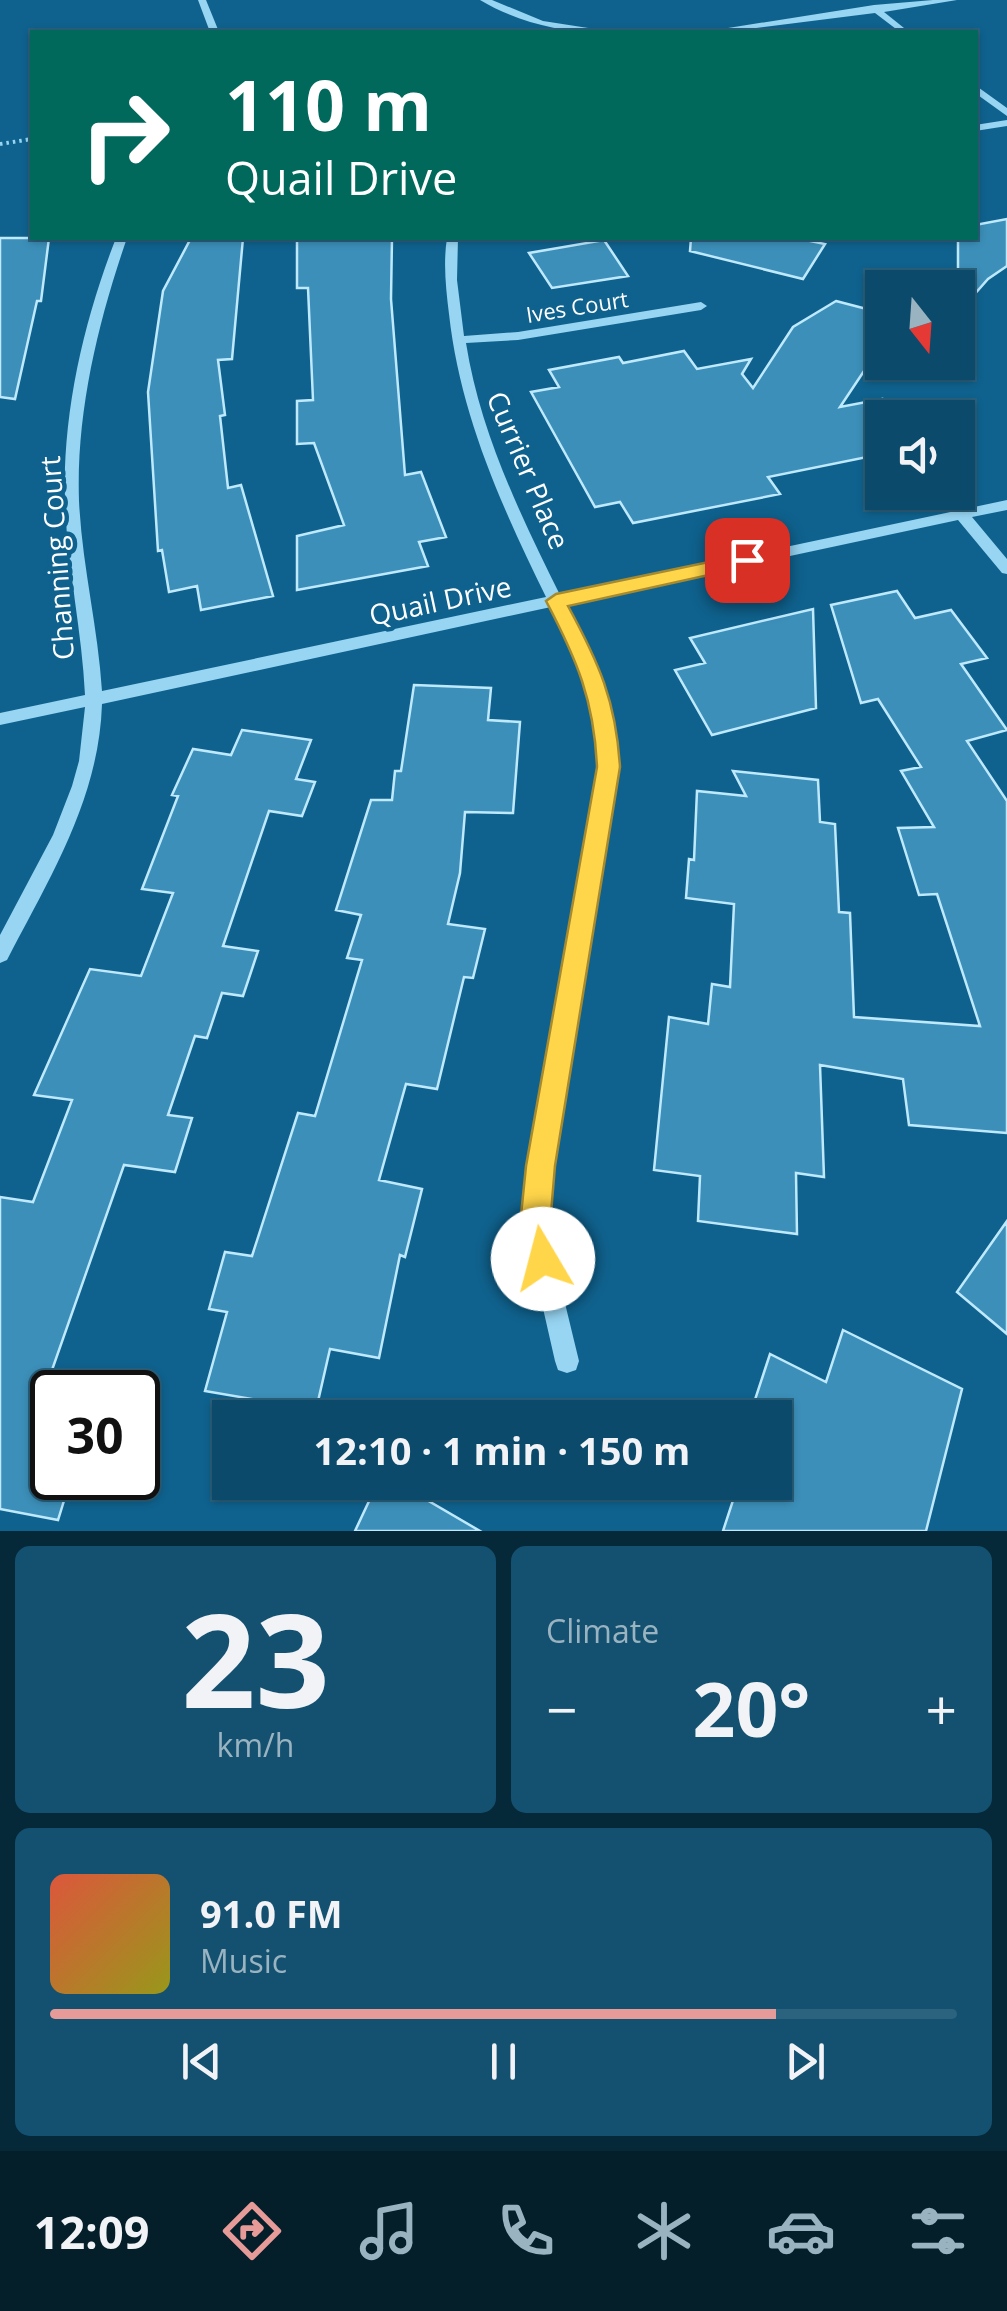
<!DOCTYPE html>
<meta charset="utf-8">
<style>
body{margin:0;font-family:"Open Sans",sans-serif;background:#145170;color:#f1f3f6;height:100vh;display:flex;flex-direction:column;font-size:38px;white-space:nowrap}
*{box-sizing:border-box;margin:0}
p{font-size:32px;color:#9ab3c1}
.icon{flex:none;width:55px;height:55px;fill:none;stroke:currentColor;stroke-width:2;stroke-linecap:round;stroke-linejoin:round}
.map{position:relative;height:1531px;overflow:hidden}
.details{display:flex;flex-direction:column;gap:15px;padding:15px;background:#06293a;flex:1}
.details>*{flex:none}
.guide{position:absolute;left:30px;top:30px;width:948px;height:210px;border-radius:0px;box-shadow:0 2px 8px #0004,0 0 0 2px #2b627e;background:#00695c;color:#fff;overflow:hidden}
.needle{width:65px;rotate:163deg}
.fabs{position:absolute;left:865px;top:270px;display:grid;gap:20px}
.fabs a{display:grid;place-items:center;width:110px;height:110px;border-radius:0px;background:#0b4a6a;box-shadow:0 2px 8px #0004,0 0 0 2px #2b627e;font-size:50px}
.speed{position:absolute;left:30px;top:1370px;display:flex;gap:20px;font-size:50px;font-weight:700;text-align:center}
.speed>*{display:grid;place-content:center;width:130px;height:130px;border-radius:50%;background:#0b4a6a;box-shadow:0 2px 8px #0004,0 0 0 2px #2b627e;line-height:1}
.speed .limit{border:5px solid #111;border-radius:15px;background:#fff;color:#111}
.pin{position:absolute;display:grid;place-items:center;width:85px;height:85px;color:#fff;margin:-42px;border-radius:20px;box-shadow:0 5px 15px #0006}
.me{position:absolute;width:110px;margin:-55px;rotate:352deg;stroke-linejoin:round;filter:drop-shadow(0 0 8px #0008)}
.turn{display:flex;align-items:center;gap:35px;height:210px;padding:0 30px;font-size:45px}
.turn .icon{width:130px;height:130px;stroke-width:2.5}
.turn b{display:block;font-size:70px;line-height:85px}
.big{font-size:75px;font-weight:700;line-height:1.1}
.details .card{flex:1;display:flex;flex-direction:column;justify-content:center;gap:15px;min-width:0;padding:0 35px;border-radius:15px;background:#145170}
.details .dial{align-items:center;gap:0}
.dial b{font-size:130px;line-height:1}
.song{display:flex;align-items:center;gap:30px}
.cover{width:120px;height:120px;border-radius:15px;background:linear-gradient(135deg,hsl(10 70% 55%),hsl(60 70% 35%))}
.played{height:10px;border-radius:5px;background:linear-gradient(90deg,#e69b98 80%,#2b627e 80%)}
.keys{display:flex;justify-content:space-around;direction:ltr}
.heat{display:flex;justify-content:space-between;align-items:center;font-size:55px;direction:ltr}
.details .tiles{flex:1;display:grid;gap:15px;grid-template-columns:1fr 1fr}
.card:last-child{grid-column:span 2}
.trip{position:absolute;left:212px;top:1400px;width:580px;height:100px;border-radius:0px;background:#0b4a6a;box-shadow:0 2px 8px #0004,0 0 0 2px #2b627e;font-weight:700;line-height:100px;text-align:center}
.menu{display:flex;height:160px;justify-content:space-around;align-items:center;background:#041e2a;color:#9ab3c1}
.menu .icon{width:70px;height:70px}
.menu .on{color:#e69b98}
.menu b{font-size:45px;color:#f1f3f6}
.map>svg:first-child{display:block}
.building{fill:#3c8fb9;stroke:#bee9fe;stroke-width:2.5}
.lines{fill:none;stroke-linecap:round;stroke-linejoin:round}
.path{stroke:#97d5f3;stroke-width:4;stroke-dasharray:2.5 4;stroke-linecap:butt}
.minor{fill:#97d5f3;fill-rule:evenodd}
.route{fill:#ffd54a;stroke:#a68a30;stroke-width:2.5}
.labels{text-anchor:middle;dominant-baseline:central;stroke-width:9;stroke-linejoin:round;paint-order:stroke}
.far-street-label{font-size:22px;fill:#fff;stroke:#0f628e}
.street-label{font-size:28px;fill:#fff;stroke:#0f628e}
</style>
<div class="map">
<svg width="1007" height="1531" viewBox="0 0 1007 1531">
<rect width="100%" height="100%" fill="#0f628e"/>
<path class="building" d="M 1007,219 L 1007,266 L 988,279 L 958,313 L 958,238 L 975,238 L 975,225 Z
M 0,238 L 49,238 L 41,301 L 37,301 L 15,399 L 0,397 Z
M 191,238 L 243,238 L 232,359 L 218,360 L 225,415 L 220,416 L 228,488 L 241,485 L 273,596 L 201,610 L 197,586 L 169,592 L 162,550 L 158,551 L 148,392 L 163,291 Z
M 297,238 L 392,238 L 391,299 L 405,475 L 421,472 L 446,537 L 419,542 L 428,566 L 297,590 L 297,536 L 344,525 L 314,443 L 297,444 L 297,401 L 313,400 L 308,288 L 297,288 Z
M 691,238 L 796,238 L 825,244 L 803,279 L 690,251 Z
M 604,240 L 628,276 L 552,288 L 529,253 Z
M 836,301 L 882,313 L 882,344 L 840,407 L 882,399 L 882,454 L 768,477 L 780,494 L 633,523 L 620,502 L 595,507 L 531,392 L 559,387 L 549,370 L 619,357 L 623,363 L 684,351 L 697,369 L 751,359 L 742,374 L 753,388 L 793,327 Z
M 897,591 L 915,618 L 951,610 L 987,658 L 961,664 L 1007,730 L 967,741 L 1007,801 L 1007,1133 L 909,1125 L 903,1079 L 820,1065 L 824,1177 L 796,1173 L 797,1234 L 698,1221 L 700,1176 L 654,1170 L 669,1017 L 708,1024 L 712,984 L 730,987 L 734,904 L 686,898 L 689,859 L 694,860 L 697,791 L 746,796 L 733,771 L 818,780 L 820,822 L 835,824 L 839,912 L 850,913 L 854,1017 L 980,1026 L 937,894 L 919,895 L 898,828 L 934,827 L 901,771 L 921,767 L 878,699 L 861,703 L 831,605 Z
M 813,609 L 816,708 L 712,735 L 675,670 L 705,663 L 690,638 Z
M 414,685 L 491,688 L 488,720 L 520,722 L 513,813 L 465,812 L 460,873 L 448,924 L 485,929 L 473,978 L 464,977 L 437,1089 L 406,1084 L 379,1180 L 422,1189 L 405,1257 L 400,1255 L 379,1358 L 330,1349 L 316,1410 L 205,1391 L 227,1312 L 209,1309 L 225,1252 L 252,1256 L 298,1113 L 315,1116 L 362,960 L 347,958 L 361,915 L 336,910 L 371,800 L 392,800 L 395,771 L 401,771 Z
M 242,730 L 311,740 L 296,779 L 315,782 L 302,816 L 269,811 L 223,946 L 258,951 L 243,996 L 222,993 L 207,1038 L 195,1036 L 168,1115 L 192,1118 L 175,1172 L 124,1165 L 52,1370 L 52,1478 L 71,1478 L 58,1520 L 0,1509 L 0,1197 L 33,1202 L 72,1100 L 34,1095 L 90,969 L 141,976 L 173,893 L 142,889 L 178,796 L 172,795 L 193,749 L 231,755 Z
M 1007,1221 L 1007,1334 L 957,1292 Z
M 843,1330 L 962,1389 L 926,1531 L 723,1531 L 739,1482 L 775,1482 L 775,1418 L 749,1418 L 770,1354 L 826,1382 Z
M 378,1482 L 396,1482 L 480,1531 L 355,1531 Z"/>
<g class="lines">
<path class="path" d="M 0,144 L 32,139"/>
<path class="minor" d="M 198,0 L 206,0 L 219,32 L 210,32 Z
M 480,0 L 492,0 L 543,21 L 614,32 C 569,35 518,23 480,0 Z
M 933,0 L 957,0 L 884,12 L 909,32 L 900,32 L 875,13 L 725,32 L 703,32 L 874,5 Z
M 975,85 L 1007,108 L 1007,116 L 975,93 Z
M 1007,120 L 1007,126 L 975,131 L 975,125 Z
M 116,238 L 127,238 C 98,322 76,412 79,501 C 82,565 98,627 102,691 L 546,597 C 502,507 460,415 449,314 C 446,289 443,263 447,238 L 458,238 L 457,280 L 464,336 L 518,332 L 701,302 L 707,306 L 701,310 L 518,340 L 466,343 C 480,432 520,514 560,595 L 1007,500 L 1007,510 L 972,517 L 1007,559 L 1007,574 L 1002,573 L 958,520 L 565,604 L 593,662 L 606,700 L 618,767 L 552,1166 L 546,1225 L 579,1361 L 576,1370 L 567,1373 L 558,1370 L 555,1361 L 524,1225 L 530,1166 L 600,767 L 590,700 L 576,662 L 551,607 L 102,704 C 99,799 50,877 7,960 L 0,963 L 0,935 L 53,835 L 72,786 L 79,761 L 85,707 L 0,725 L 0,713 L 85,695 C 82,630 67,567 65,502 C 62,413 84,320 116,238 Z"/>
</g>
<path class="route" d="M 747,554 L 754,556 L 754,565 L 568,606 C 599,663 616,701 620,767 L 555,1166 L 550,1225 L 558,1259 L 554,1269 L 543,1274 L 532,1269 L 520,1225 L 526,1166 L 597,767 C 594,700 577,660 546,601 L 556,594 Z"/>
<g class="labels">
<g class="far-street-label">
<text transform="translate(577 306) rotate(-9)">Ives Court</text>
</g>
<g class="street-label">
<text transform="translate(529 470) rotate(67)">Currier Place</text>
<text transform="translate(56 558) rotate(-94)">Channing Court</text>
<text transform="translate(440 600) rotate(-12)">Quail Drive</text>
</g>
</g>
</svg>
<div class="fabs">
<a><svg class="needle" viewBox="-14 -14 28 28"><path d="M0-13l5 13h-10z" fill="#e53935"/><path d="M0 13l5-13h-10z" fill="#9ab3c1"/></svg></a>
<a><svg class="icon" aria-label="sound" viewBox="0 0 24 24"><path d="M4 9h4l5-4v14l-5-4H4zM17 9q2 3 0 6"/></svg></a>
</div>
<div class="speed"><div class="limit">30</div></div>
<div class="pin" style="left:747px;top:560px;background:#d93025"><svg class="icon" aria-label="arrive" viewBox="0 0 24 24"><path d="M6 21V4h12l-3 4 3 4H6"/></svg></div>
<svg class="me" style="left:543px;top:1259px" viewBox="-20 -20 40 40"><circle r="19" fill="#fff"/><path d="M0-13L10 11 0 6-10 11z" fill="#ffd54a"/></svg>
<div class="trip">12:10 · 1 min · 150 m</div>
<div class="guide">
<div class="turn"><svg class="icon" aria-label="right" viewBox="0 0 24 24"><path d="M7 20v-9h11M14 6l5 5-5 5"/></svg><div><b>110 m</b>Quail Drive</div></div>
</div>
</div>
<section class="details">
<div class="tiles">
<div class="card dial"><b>23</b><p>km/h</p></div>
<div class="card"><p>Climate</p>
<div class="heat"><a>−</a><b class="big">20°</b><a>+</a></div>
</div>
<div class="card">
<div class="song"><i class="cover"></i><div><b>91.0 FM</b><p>Music</p></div></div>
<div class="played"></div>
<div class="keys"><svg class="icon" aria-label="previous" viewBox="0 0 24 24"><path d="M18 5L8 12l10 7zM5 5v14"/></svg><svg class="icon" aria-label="pause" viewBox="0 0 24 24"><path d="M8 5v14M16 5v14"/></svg><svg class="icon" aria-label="next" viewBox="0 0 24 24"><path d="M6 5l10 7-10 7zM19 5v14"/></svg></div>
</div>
</div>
</section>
<nav class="menu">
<b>12:09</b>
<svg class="icon on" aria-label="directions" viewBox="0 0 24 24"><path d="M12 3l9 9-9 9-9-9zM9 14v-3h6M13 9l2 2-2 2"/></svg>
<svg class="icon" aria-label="music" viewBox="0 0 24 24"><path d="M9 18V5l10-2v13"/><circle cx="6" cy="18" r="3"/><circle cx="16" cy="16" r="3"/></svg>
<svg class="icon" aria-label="phone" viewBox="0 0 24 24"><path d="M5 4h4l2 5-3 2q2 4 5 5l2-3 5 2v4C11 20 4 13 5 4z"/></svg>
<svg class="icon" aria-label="climate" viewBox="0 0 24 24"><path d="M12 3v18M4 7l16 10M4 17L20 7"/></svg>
<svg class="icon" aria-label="car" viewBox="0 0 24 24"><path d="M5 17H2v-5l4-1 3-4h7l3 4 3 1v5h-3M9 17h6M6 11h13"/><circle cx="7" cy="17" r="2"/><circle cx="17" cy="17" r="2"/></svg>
<svg class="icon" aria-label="filters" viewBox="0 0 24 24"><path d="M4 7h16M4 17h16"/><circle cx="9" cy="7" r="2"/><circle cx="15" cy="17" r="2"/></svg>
</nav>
